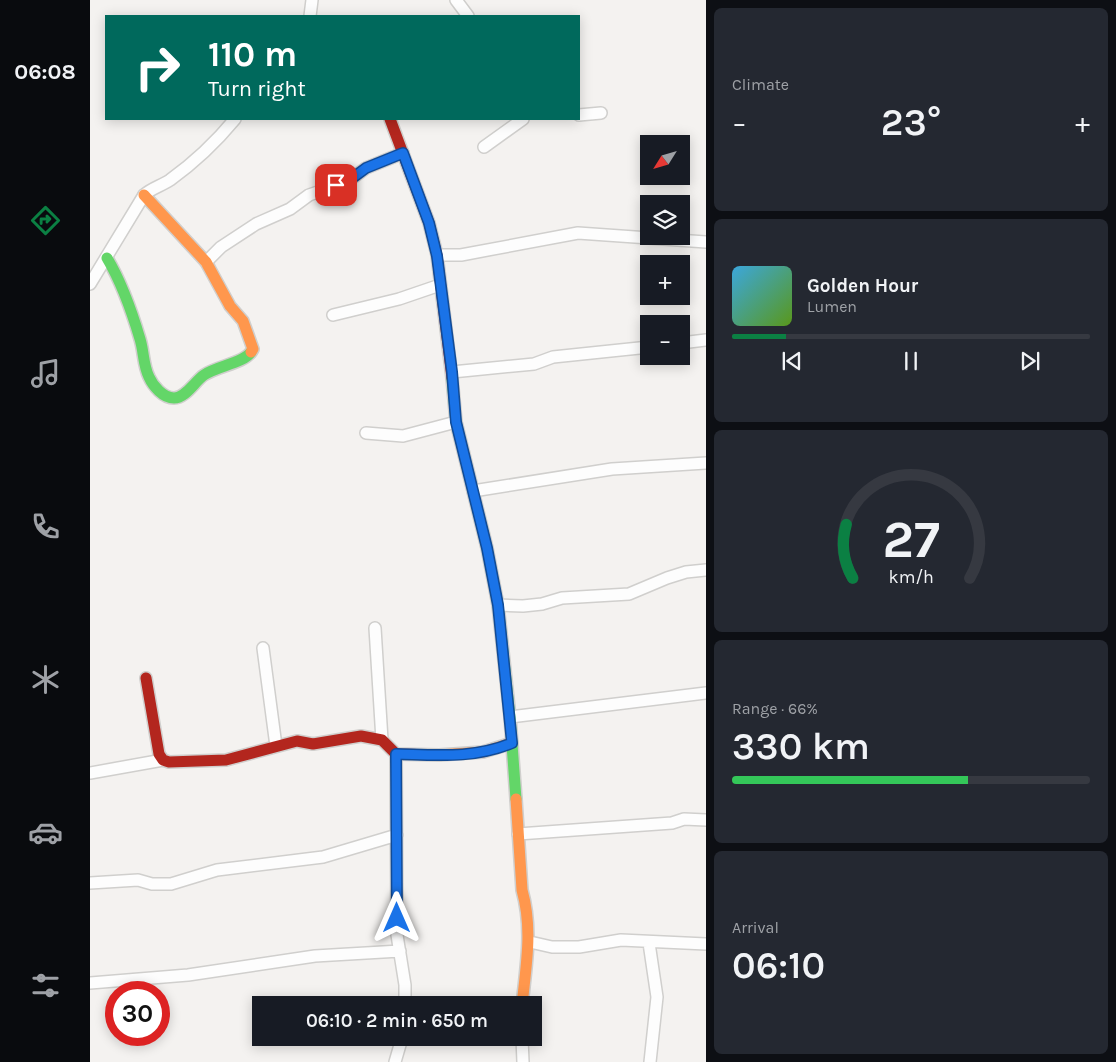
<!DOCTYPE html>
<meta charset="utf-8">
<style>
body{margin:0;font-family:Karla,sans-serif;background:#242831;color:#f1f3f6;height:100vh;display:flex;flex-direction:column;font-size:19px;white-space:nowrap}
*{box-sizing:border-box;margin:0}
p{font-size:16px;color:#9ea1a6}
.icon{flex:none;width:28px;height:28px;fill:none;stroke:currentColor;stroke-width:2;stroke-linecap:round;stroke-linejoin:round}
.map{position:relative;flex:1;overflow:hidden}
.panel{display:flex;flex-direction:column;gap:8px;padding:8px;background:#0d0f14;width:410px}
.panel>*{flex:none}
.guide{position:absolute;left:15px;top:15px;width:475px;height:105px;border-radius:0px;box-shadow:0 2px 12px #0003;background:#00695c;color:#fff;overflow:hidden}
.needle{width:32px;rotate:233deg}
.fabs{position:absolute;left:550px;top:135px;display:grid;gap:10px}
.fabs a{display:grid;place-items:center;width:50px;height:50px;border-radius:0px;background:#171b24;box-shadow:0 2px 12px #0003;font-size:25px}
.speed{position:absolute;left:15px;top:981px;display:flex;gap:10px;font-size:25px;font-weight:700;text-align:center}
.speed>*{display:grid;place-content:center;width:65px;height:65px;border-radius:50%;background:#171b24;box-shadow:0 2px 12px #0003;line-height:1}
.speed .limit{border:8px solid #d22;background:#fff;color:#111}
.pin{position:absolute;display:grid;place-items:center;width:42px;height:42px;color:#fff;margin:-21px;border-radius:10px;box-shadow:0 2px 8px #0006}
.me{position:absolute;width:55px;margin:-28px;rotate:0deg;stroke-linejoin:round;filter:drop-shadow(0 0 4px #0008)}
.turn{display:flex;align-items:center;gap:18px;height:105px;padding:0 20px;font-size:22px}
.turn .icon{width:65px;height:65px;stroke-width:2.5}
.turn b{display:block;font-size:35px;line-height:42px}
.big{font-size:38px;font-weight:600;line-height:1.1}
.panel .widget{flex:1;display:flex;flex-direction:column;justify-content:center;gap:8px;min-width:0;padding:0 18px;border-radius:8px;background:#242831}
.panel .dial{align-items:center;gap:0}
.dial svg{height:130px;overflow:visible;fill:none;stroke:#363941;stroke-width:7;stroke-linecap:round;text-anchor:middle}
.dial text{fill:#f1f3f6;stroke:none}
.song{display:flex;align-items:center;gap:15px}
.cover{width:60px;height:60px;border-radius:8px;background:linear-gradient(135deg,hsl(200 70% 55%),hsl(90 70% 35%))}
.played{height:5px;border-radius:2px;background:linear-gradient(90deg,#0b8043 15%,#363941 15%)}
.keys{display:flex;justify-content:space-around;direction:ltr}
.heat{display:flex;justify-content:space-between;align-items:center;font-size:28px;direction:ltr}
.charge{height:8px;border-radius:4px;background:linear-gradient(90deg,#34c759 66%,#363941 0)}
.trip{position:absolute;left:162px;top:996px;width:290px;height:50px;border-radius:0px;background:#171b24;box-shadow:0 2px 12px #0003;font-weight:600;line-height:50px;text-align:center}
main{display:flex;flex:1;min-height:0}
.menu{display:flex;flex-direction:column;width:90px;justify-content:space-around;align-items:center;background:#090b0e;color:#9ea1a6}
.menu .icon{width:35px;height:35px}
.menu .selected{color:#0b8043}
.menu b{font-size:22px;color:#f1f3f6}
.map>svg:first-child{display:block}
.lines{fill:none;stroke-linecap:round;stroke-linejoin:round}
.street-casing{stroke:#d0cfcd;stroke-width:14}
.fast-casing{stroke:#d0cfcd;stroke-width:14}
.slow-casing{stroke:#d0cfcd;stroke-width:14}
.jam-casing{stroke:#d0cfcd;stroke-width:14}
.street{stroke:#fdfdfd;stroke-width:11}
.fast{stroke:#63d668;stroke-width:11}
.slow{stroke:#ff974d;stroke-width:11}
.jam{stroke:#b3261e;stroke-width:11}
.route-casing{stroke:#114b97;stroke-width:12}
.route{stroke:#1a73e8;stroke-width:9}
</style>
<main>
<nav class="menu">
<b>06:08</b>
<svg class="icon selected" aria-label="directions" viewBox="0 0 24 24"><path d="M12 3l9 9-9 9-9-9zM9 14v-3h6M13 9l2 2-2 2"/></svg>
<svg class="icon" aria-label="music" viewBox="0 0 24 24"><path d="M9 18V5l10-2v13"/><circle cx="6" cy="18" r="3"/><circle cx="16" cy="16" r="3"/></svg>
<svg class="icon" aria-label="phone" viewBox="0 0 24 24"><path d="M5 4h4l2 5-3 2q2 4 5 5l2-3 5 2v4C11 20 4 13 5 4z"/></svg>
<svg class="icon" aria-label="climate" viewBox="0 0 24 24"><path d="M12 3v18M4 7l16 10M4 17L20 7"/></svg>
<svg class="icon" aria-label="car" viewBox="0 0 24 24"><path d="M5 17H2v-5l4-1 3-4h7l3 4 3 1v5h-3M9 17h6M6 11h13"/><circle cx="7" cy="17" r="2"/><circle cx="17" cy="17" r="2"/></svg>
<svg class="icon" aria-label="filters" viewBox="0 0 24 24"><path d="M4 7h16M4 17h16"/><circle cx="9" cy="7" r="2"/><circle cx="15" cy="17" r="2"/></svg>
</nav>
<div class="map">
<svg width="616" height="1062" viewBox="0 0 616 1062">
<rect width="100%" height="100%" fill="#f4f2f0"/>
<g class="lines">
<defs>
<path id="street" d="M 366,0 L 378,16
M 220,16 L 222,0
M 489,115 L 511,113
M 394,147 L 433,119
M 347,255 L 371,255 L 488,233 L 616,242
M 116,262 L 131,247 L 166,224 L 200,209 L 219,195 L 257,182 L 276,168 L 313,153
M 0,284 L 54,195 C 62,188 71,186 80,180 C 105,162 126,142 145,119
M 243,315 L 309,299 L 350,285
M 591,343 L 616,340
M 362,372 L 444,364 L 463,357 L 559,347
M 276,433 L 313,436 L 366,422
M 383,491 L 522,469 L 616,463
M 408,605 L 433,606 L 452,604 L 472,598 L 539,594 L 577,578 L 596,572 L 616,570
M 285,628 L 292,740
M 173,648 L 186,746
M 420,717 L 616,693
M 306,754 L 307,935 L 315,985 L 315,1005
M 0,773 L 73,760
M 428,834 L 582,823 L 594,819 L 616,820
M 0,883 L 48,880 L 62,884 L 81,884 L 127,870 L 233,857 L 307,835
M 440,942 L 462,947 L 489,947 L 531,940 L 616,944
M 559,943 L 567,997 L 560,1062
M 0,983 L 98,975 L 225,956 L 310,951
M 432,1038 L 433,1062
M 305,1062 L 312,1038"/>
<path id="fast" d="M 17,258 C 32,283 42,312 50,339 C 54,352 53,365 59,377 C 63,386 73,398 84,398 C 96,398 105,381 114,375 C 127,366 154,363 161,352
M 362,378 L 366,422 L 397,548 L 408,605 L 420,717 L 426,799"/>
<path id="slow" d="M 54,195 L 116,262 L 140,306 L 153,321 L 163,349 L 161,352
M 349,755 L 393,752 L 422,743
M 426,799 L 432,890 C 443,929 436,966 432,1005"/>
<path id="jam" d="M 300,119 L 339,223 L 347,255 L 362,378
M 56,678 L 69,754 L 73,760 L 79,762 L 136,760 L 207,741 L 223,744 L 271,736 L 292,740 L 306,754 L 349,755"/>
</defs>
<use href="#street" class="street-casing"/>
<use href="#fast" class="fast-casing"/>
<use href="#slow" class="slow-casing"/>
<use href="#jam" class="jam-casing"/>
<use href="#street" class="street"/>
<use href="#fast" class="fast"/>
<use href="#slow" class="slow"/>
<use href="#jam" class="jam"/>
</g>
<g class="lines">
<defs>
<path id="route" d="M 246,185 L 257,182 L 276,168 L 313,153 L 339,223 L 347,256 L 362,372 L 366,422 L 397,548 L 408,605 L 422,743 C 383,759 347,755 306,754 L 307,918"/>
</defs>
<use href="#route" class="route-casing"/>
<use href="#route" class="route"/>
</g>
</svg>
<div class="fabs">
<a><svg class="needle" viewBox="-14 -14 28 28"><path d="M0-13l5 13h-10z" fill="#e53935"/><path d="M0 13l5-13h-10z" fill="#9ea1a6"/></svg></a>
<a><svg class="icon" aria-label="layers" viewBox="0 0 24 24"><path d="M12 4l9 5-9 5-9-5zM3 14l9 5 9-5"/></svg></a>
<a>+</a>
<a>−</a>
</div>
<div class="speed"><div class="limit">30</div></div>
<div class="pin" style="left:246px;top:185px;background:#d93025"><svg class="icon" aria-label="arrive" viewBox="0 0 24 24"><path d="M6 21V4h12l-3 4 3 4H6"/></svg></div>
<svg class="me" style="left:307px;top:918px" viewBox="-20 -20 40 40"><path d="M0-17L14 15 0 8-14 15z" fill="#1a73e8" stroke="#fff" stroke-width="4"/></svg>
<div class="trip">06:10 · 2 min · 650 m</div>
<div class="guide">
<div class="turn"><svg class="icon" aria-label="right" viewBox="0 0 24 24"><path d="M7 20v-9h11M14 6l5 5-5 5"/></svg><div><b>110 m</b>Turn right</div></div>
</div>
</div>
<section class="panel">
<div class="widget"><p>Climate</p>
<div class="heat"><a>−</a><b class="big">23°</b><a>+</a></div>
</div>
<div class="widget">
<div class="song"><i class="cover"></i><div><b>Golden Hour</b><p>Lumen</p></div></div>
<div class="played"></div>
<div class="keys"><svg class="icon" aria-label="previous" viewBox="0 0 24 24"><path d="M18 5L8 12l10 7zM5 5v14"/></svg><svg class="icon" aria-label="pause" viewBox="0 0 24 24"><path d="M8 5v14M16 5v14"/></svg><svg class="icon" aria-label="next" viewBox="0 0 24 24"><path d="M6 5l10 7-10 7zM19 5v14"/></svg></div>
</div>
<div class="widget dial"><svg viewBox="0 0 100 80">
<path d="M14 69A42 42 0 1 1 86 69"/>
<path d="M14 69A42 42 0 0 1 10 36" stroke="#0b8043"/>
<text x="50" y="56" font-size="32" font-weight="700">27</text>
<text x="50" y="72" font-size="11">km/h</text>
</svg></div>
<div class="widget"><p>Range · 66%</p><b class="big">330 km</b><div class="charge"></div></div>
<div class="widget"><p>Arrival</p><b class="big">06:10</b></div>
</section>
</main>
